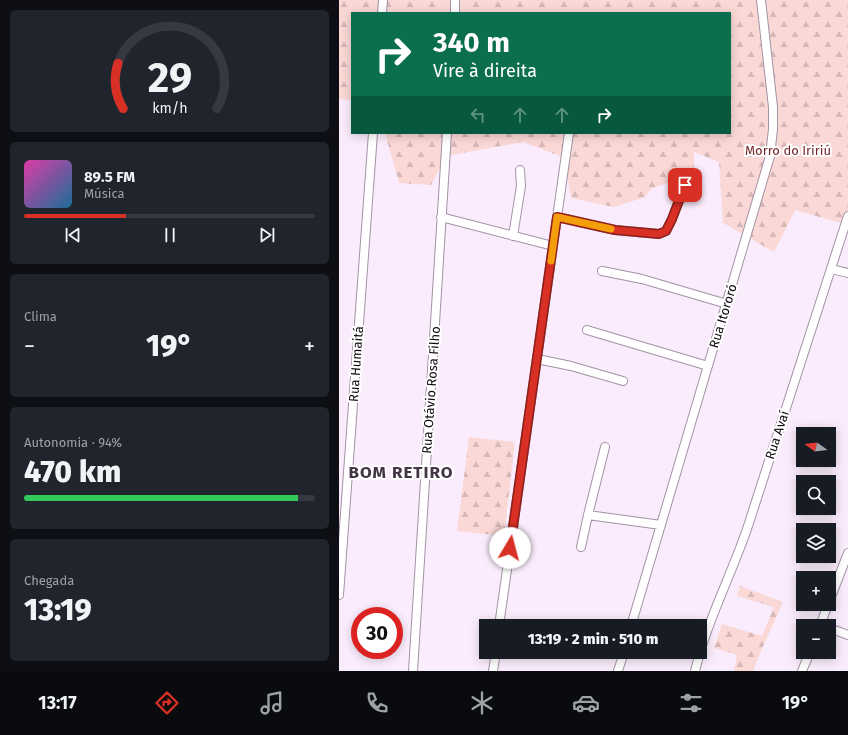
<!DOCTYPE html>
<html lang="pt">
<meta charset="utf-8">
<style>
body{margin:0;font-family:"Fira Sans",sans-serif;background:#20242c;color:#f1f3f6;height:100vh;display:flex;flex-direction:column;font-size:15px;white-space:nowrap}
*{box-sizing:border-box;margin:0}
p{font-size:13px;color:#9ea1a6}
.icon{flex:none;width:22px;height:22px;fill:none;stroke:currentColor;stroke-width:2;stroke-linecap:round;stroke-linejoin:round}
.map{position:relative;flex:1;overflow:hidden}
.sheet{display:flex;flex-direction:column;gap:10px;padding:10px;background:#0d0f14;width:339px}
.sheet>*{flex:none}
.guide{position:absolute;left:12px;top:12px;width:380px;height:122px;border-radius:0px;box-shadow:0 2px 10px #0003;background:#0b6e4f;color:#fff;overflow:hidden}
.needle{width:26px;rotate:284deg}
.tools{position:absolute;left:457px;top:427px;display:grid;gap:8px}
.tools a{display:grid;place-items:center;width:40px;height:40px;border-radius:0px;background:#171b24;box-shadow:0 2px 10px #0003;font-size:20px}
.speed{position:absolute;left:12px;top:607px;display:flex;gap:8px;font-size:20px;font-weight:700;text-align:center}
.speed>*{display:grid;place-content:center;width:52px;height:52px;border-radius:50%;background:#171b24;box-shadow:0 2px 10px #0003;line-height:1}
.speed .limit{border:6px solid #d22;background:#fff;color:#111}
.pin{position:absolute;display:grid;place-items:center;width:34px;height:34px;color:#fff;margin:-17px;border-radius:8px;box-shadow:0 2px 6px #0006}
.me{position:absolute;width:44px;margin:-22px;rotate:8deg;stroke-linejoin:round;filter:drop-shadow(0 0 3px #0008)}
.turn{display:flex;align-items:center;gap:14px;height:84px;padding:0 16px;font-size:18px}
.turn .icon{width:52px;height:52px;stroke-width:2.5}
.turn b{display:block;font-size:28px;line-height:34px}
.lanes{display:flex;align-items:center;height:38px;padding:0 16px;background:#0003;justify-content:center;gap:20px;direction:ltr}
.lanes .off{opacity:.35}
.big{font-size:30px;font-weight:800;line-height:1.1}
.sheet .card{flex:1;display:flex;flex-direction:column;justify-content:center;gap:6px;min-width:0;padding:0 14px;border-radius:6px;background:#20242c}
.sheet .dial{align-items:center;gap:0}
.dial svg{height:104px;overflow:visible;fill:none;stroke:#363941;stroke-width:7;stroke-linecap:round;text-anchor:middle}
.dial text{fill:#f1f3f6;stroke:none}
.song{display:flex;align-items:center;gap:12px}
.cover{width:48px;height:48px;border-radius:6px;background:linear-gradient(135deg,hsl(320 70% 55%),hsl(200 70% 35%))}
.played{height:4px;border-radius:2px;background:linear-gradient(90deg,#d93025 35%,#363941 35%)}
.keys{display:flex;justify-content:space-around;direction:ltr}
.heat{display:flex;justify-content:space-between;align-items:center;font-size:22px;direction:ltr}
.charge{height:6px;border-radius:3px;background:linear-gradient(90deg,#34c759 94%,#363941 0)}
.trip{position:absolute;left:140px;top:619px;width:228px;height:40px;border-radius:0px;background:#171b24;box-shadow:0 2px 10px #0003;font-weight:800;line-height:40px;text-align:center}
.menu{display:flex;height:64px;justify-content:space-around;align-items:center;background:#090b0e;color:#9ea1a6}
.menu .icon{width:28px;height:28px}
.menu .selected{color:#d93025}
.menu b{font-size:18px;color:#f1f3f6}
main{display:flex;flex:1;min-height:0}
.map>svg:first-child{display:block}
.forest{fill:url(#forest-firs)}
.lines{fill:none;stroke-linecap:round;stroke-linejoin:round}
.minor-casing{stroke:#a392a5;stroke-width:10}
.minor{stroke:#fff;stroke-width:8}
.route-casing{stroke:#8d1f18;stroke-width:10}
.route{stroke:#d93025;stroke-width:7}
.slow{stroke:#f59e0b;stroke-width:7}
.labels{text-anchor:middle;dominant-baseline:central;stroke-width:4;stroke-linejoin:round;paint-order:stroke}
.park-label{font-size:13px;fill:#76292b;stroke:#fff}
.street-label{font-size:13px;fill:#0f0910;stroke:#fff}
.district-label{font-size:17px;font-weight:bold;letter-spacing:1px;fill:#443546;stroke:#fff}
</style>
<main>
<section class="sheet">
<div class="card dial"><svg viewBox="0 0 100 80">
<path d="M14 69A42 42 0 1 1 86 69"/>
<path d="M14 69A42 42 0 0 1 10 34" stroke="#d93025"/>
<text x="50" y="56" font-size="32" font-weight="700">29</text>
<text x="50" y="72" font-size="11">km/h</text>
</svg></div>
<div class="card">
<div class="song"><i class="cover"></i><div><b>89.5 FM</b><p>Música</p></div></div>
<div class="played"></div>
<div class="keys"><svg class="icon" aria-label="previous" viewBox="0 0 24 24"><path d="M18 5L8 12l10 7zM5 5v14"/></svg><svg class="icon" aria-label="pause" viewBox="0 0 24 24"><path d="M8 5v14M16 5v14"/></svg><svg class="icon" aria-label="next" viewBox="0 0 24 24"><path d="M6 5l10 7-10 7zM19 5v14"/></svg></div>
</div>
<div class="card"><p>Clima</p>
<div class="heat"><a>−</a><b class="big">19°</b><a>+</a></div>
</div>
<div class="card"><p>Autonomia · 94%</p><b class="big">470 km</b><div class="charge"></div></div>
<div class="card"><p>Chegada</p><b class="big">13:19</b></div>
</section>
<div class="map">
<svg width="509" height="671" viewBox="0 0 509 671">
<defs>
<pattern id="forest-firs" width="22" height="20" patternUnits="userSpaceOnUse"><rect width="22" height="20" fill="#fad8d6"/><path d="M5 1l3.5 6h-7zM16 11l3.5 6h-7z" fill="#d5b8b7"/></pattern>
</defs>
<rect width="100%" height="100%" fill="#faecfc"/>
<path class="forest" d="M 0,0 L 509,0 L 509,225 L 456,210 L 435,252 L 384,223 L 380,162 L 355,152 L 355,173 L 312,189 L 306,197 L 275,207 L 232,198 L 226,158 L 184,142 L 107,156 L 92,185 L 60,183 L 46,133 L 391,133 L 391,13 L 13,13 L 13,100 L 0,99 Z
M 130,437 L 176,442 L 165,536 L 118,531 Z
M 401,586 L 444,602 L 422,651 L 414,671 L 395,671 L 398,655 L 375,648 L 383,624 L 423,636 L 435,607 L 398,596 Z"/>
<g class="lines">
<defs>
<path id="minor" d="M 43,13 L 44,0
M 116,13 L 116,0
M 102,217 L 214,246
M 218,217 L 276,230 L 320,234 L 327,231 L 333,219 L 346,185
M 174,236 L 182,186 L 181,170
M 492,269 L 509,273
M 263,271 L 303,279 L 388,304
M 248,330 L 369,366
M 198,359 L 232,366 L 284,381
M 266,447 L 249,515 L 322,525
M 242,547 L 249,515
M 0,595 L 34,133
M 490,602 L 509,553
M 160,626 L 230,133
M 292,626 L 431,156 L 434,129 L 434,107 L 422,0
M 481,626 L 489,604
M 490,628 L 509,635
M 361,652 C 374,609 395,568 409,526 L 509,216
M 74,671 L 108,133
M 154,671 L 157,652
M 279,671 L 285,652
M 356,671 L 361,652
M 463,671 L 471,652"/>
</defs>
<use href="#minor" class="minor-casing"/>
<use href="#minor" class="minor"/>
</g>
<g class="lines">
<defs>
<path id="route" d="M 171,548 L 218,217 L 276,230 L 320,234 L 327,231 L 333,219 L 346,185"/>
</defs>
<use href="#route" class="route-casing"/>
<use href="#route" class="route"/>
<path class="slow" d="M 212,261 L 218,217 L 272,229"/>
</g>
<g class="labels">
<g class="park-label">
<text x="449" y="150">Morro do Iririú</text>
</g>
<g class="street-label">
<text transform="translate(384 316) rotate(-73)">Rua Itororó</text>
<text transform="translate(17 364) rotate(-86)">Rua Humaitá</text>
<text transform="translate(92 390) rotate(-86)">Rua Otávio Rosa Filho</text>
<text transform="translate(438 435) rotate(-72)">Rua Avaí</text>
</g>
<g class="district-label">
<text x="62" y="472">BOM RETIRO</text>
</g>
</g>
</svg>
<div class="tools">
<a><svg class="needle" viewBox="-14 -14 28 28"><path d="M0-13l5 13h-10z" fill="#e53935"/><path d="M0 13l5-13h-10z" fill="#9ea1a6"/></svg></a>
<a><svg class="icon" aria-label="search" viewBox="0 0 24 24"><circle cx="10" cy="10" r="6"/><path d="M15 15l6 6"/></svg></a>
<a><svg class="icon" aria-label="layers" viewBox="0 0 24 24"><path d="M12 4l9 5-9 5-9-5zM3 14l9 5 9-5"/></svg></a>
<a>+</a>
<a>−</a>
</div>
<div class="speed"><div class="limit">30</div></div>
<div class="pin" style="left:346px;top:185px;background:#d93025"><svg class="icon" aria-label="arrive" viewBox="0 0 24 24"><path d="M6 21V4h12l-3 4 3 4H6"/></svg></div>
<svg class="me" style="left:171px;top:548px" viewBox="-20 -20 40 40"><circle r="19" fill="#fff"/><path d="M0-13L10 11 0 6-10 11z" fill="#d93025"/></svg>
<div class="trip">13:19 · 2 min · 510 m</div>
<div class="guide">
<div class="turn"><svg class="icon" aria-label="right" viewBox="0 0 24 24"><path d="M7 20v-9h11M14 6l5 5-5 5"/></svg><div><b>340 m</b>Vire à direita</div></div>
<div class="lanes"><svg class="icon off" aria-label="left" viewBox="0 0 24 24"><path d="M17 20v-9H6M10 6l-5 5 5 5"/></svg><svg class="icon off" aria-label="ahead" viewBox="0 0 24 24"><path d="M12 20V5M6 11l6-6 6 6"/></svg><svg class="icon off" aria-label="ahead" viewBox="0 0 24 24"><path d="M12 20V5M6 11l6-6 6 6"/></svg><svg class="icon" aria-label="right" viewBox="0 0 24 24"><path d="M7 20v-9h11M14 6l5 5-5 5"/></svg></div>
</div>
</div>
</main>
<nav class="menu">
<b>13:17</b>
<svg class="icon selected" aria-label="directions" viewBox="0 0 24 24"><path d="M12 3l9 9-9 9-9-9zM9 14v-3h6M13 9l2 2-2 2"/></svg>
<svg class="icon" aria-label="music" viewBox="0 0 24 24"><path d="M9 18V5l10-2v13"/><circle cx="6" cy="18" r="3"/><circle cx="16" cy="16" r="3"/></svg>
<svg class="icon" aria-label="phone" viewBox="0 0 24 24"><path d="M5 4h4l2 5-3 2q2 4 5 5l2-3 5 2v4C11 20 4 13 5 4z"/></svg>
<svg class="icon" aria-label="climate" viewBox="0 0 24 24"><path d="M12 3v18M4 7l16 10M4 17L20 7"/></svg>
<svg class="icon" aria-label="car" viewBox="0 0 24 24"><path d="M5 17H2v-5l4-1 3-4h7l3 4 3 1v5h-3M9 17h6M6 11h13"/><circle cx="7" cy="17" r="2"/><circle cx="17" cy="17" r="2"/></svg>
<svg class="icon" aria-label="filters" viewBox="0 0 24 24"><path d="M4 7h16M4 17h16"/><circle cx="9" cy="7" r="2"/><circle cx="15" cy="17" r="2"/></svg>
<b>19°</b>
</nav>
